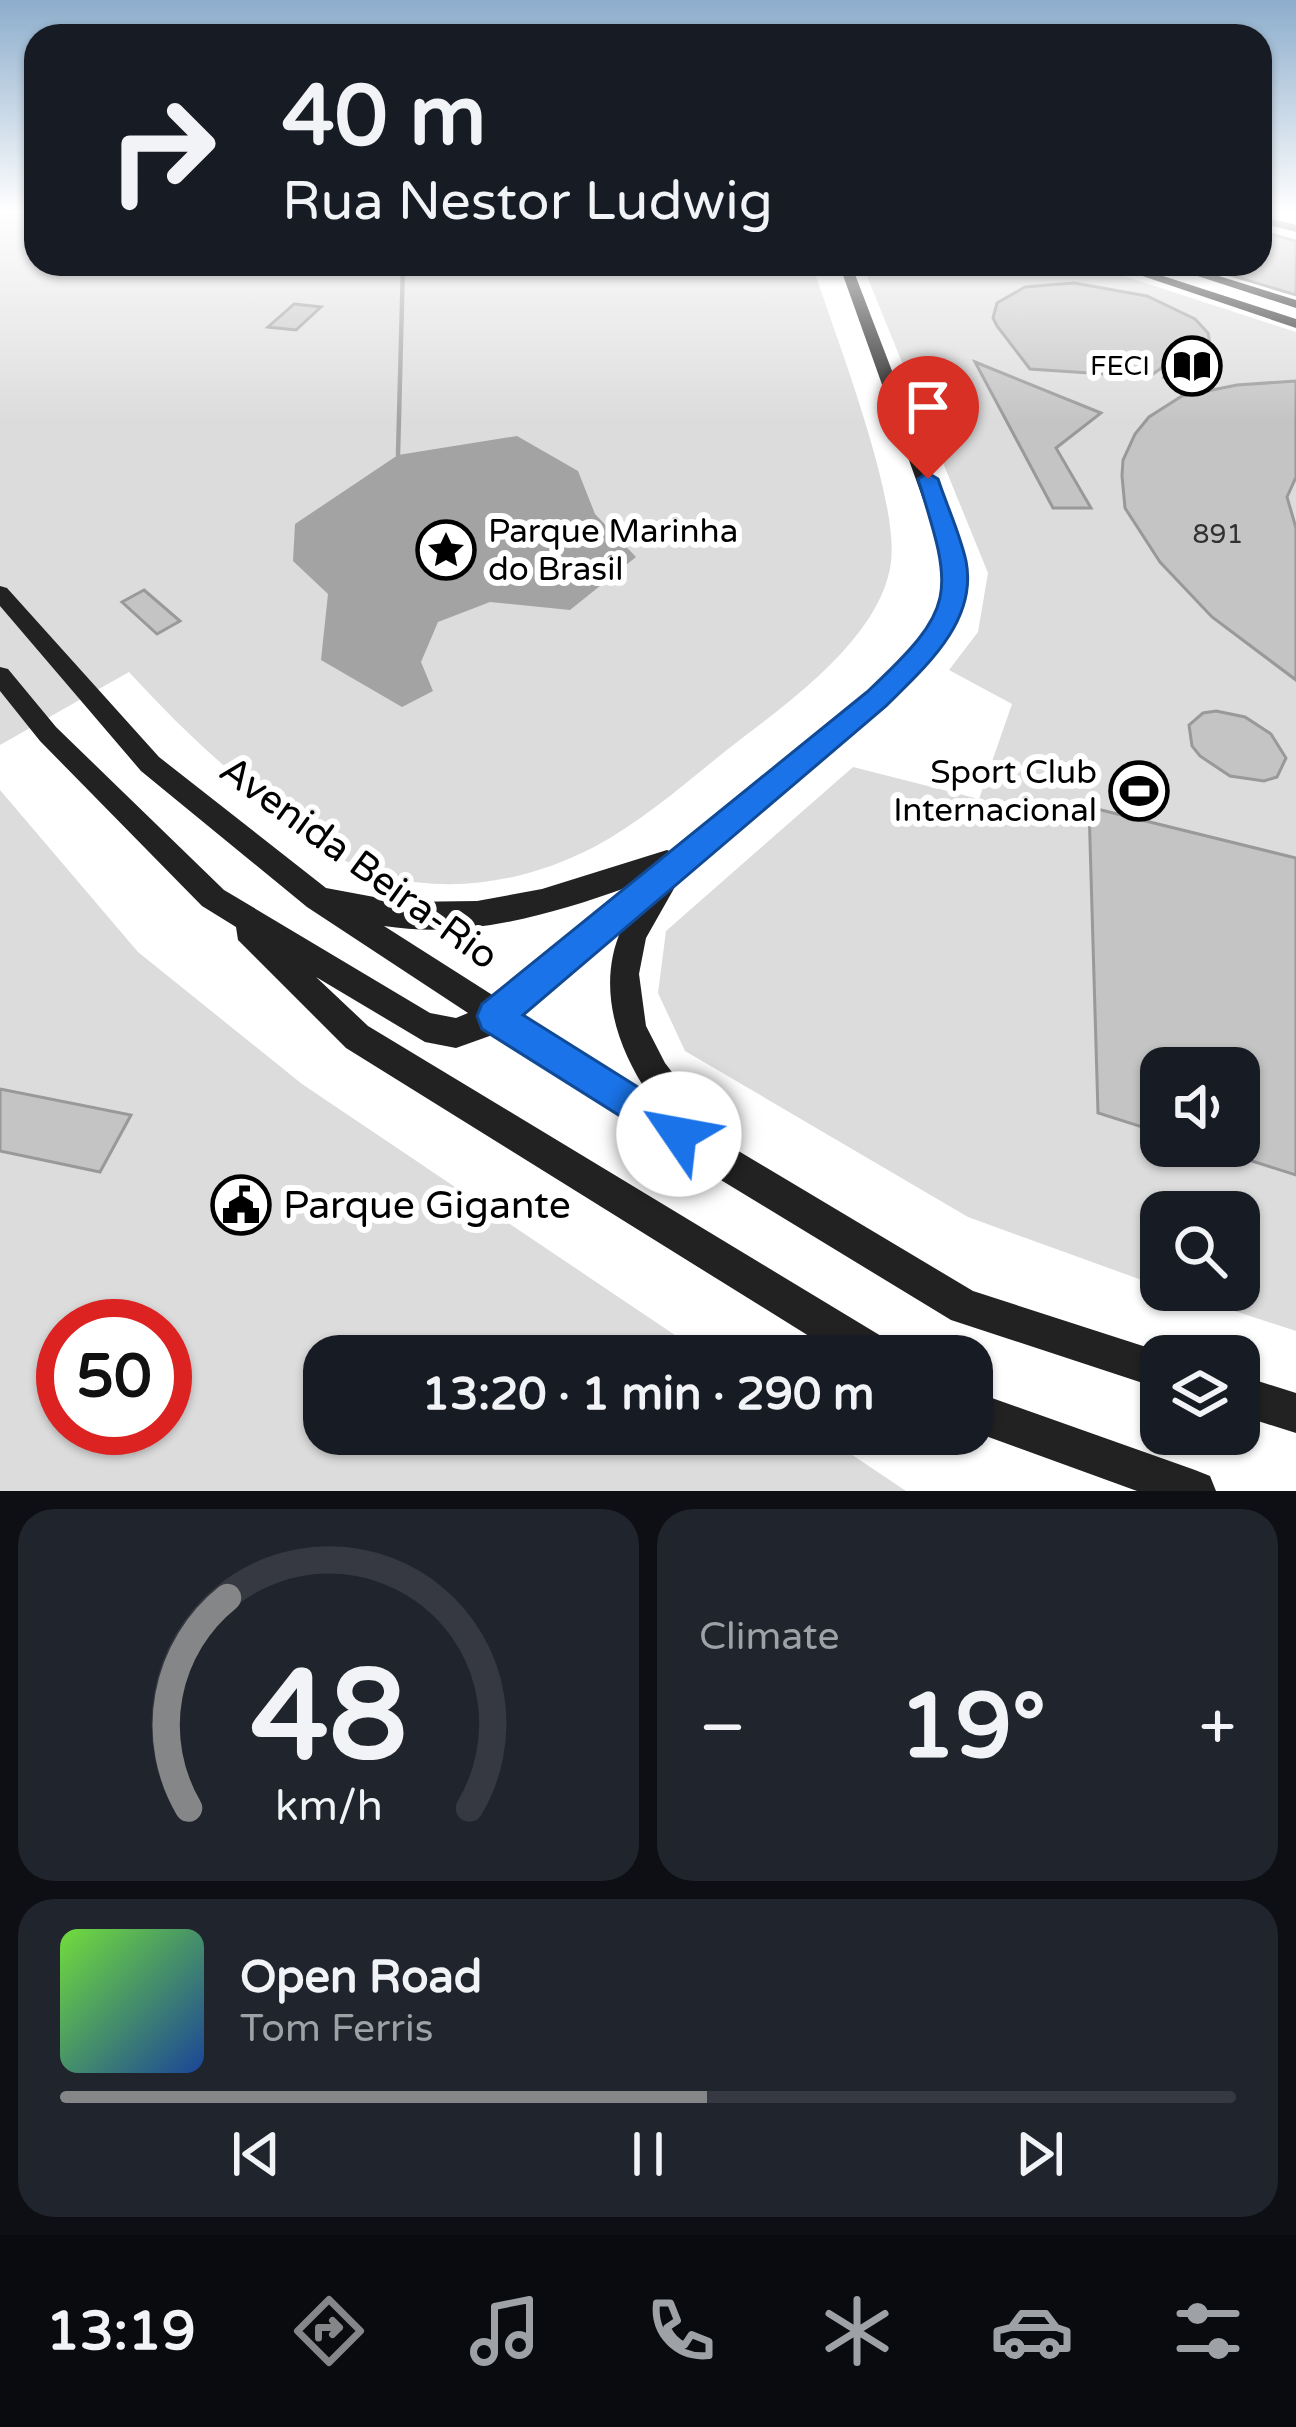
<!DOCTYPE html>
<meta charset="utf-8">
<style>
body{margin:0;font-family:"Varela Round",sans-serif;background:#20242c;color:#f1f3f6;height:100vh;display:flex;flex-direction:column;font-size:45px;white-space:nowrap}
*{box-sizing:border-box;margin:0}
p{font-size:39px;color:#9ea1a6}
.icon{flex:none;width:66px;height:66px;fill:none;stroke:currentColor;stroke-width:2;stroke-linecap:round;stroke-linejoin:round}
.map{position:relative;height:1491px;overflow:hidden}
.details{display:flex;flex-direction:column;gap:18px;padding:18px;background:#0d0f14;flex:1}
.details>*{flex:none}
.hud{position:absolute;left:24px;top:24px;width:1248px;height:252px;border-radius:36px;box-shadow:0 3px 9px #0004;background:#171b24;color:#f1f3f6;overflow:hidden}
.controls{position:absolute;left:1140px;top:1047px;display:grid;gap:24px}
.controls a{display:grid;place-items:center;width:120px;height:120px;border-radius:24px;background:#171b24;box-shadow:0 3px 9px #0004;font-size:60px}
.speed{position:absolute;left:36px;top:1299px;display:flex;gap:24px;font-size:60px;font-weight:700;text-align:center}
.speed>*{display:grid;place-content:center;width:156px;height:156px;border-radius:50%;background:#171b24;box-shadow:0 3px 9px #0004;line-height:1}
.speed .limit{border:18px solid #d22;background:#fff;color:#111}
.pin{position:absolute;display:grid;place-items:center;width:102px;height:102px;color:#fff;margin:-123px -51px;border-radius:50% 50% 50% 0;rotate:-45deg;box-shadow:0 0 12px #0007}
.pin .icon{rotate:45deg}
.me{position:absolute;width:132px;margin:-66px;rotate:303deg;stroke-linejoin:round;filter:drop-shadow(0 0 9px #0008)}
.turn{display:flex;align-items:center;gap:42px;height:252px;padding:0 60px;font-size:54px}
.turn .icon{width:156px;height:156px;stroke-width:2.5}
.turn b{display:block;font-size:84px;line-height:102px}
.big{font-size:90px;font-weight:800;line-height:1.1}
.details .widget{flex:1;display:flex;flex-direction:column;justify-content:center;gap:18px;min-width:0;padding:0 42px;border-radius:36px;background:#20242c}
.details .dial{align-items:center;gap:0}
.dial svg{height:312px;overflow:visible;fill:none;stroke:#363941;stroke-width:7;stroke-linecap:round;text-anchor:middle}
.dial text{fill:#f1f3f6;stroke:none}
.song{display:flex;align-items:center;gap:36px}
.cover{width:144px;height:144px;border-radius:18px;background:linear-gradient(135deg,hsl(100 70% 55%),hsl(220 70% 35%))}
.played{height:12px;border-radius:6px;background:linear-gradient(90deg,#858687 55%,#363941 55%)}
.keys{display:flex;justify-content:space-around;direction:ltr}
.heat{display:flex;justify-content:space-between;align-items:center;font-size:66px;direction:ltr}
.details .tiles{flex:1;display:grid;gap:18px;grid-template-columns:1fr 1fr}
.widget:last-child{grid-column:span 2}
.trip{position:absolute;left:303px;top:1335px;width:690px;height:120px;border-radius:36px;background:#171b24;box-shadow:0 3px 9px #0004;font-weight:800;line-height:120px;text-align:center}
.menu{display:flex;height:192px;justify-content:space-around;align-items:center;background:#090b0e;color:#9ea1a6}
.menu .icon{width:84px;height:84px}
.menu .on{color:#858687}
.menu b{font-size:54px;color:#f1f3f6}
.map>svg:first-child{display:block}
.green{fill:#dcdcdc;fill-rule:evenodd}
.water{fill:#a3a3a3}
.lines{fill:none;stroke-linecap:round;stroke-linejoin:round}
.stream{stroke:#a3a3a3;stroke-width:4.5}
.building{fill:#c4c4c4;stroke:#999;stroke-width:3}
.street{fill:#555;fill-rule:evenodd}
.secondary{fill:#222;fill-rule:evenodd}
.route{fill:#1a73e8;stroke:#114b97;stroke-width:3}
.labels{text-anchor:middle;dominant-baseline:central;stroke-width:12;stroke-linejoin:round;paint-order:stroke}
.far-poi-label{font-size:27px;fill:#000;stroke:#fff;text-anchor:end}
.number-label{font-size:27px;fill:#313131}
.poi-label{font-size:33px;fill:#000;stroke:#fff;text-anchor:start}
.near-street-label{font-size:39px;fill:#000;stroke:#fff}
.near-poi-label{font-size:39px;fill:#000;stroke:#fff;text-anchor:start}
</style>
<div class="map">
<svg width="1296" height="1491" viewBox="0 0 1296 1491">
<rect width="100%" height="100%" fill="#fff"/>
<path class="green" d="M 0,213 L 36,213 L 36,264 L 812,264 C 834,333 899,496 891,562 C 882,634 795,698 741,739 C 694,775 647,819 594,847 C 512,890 406,902 325,849 C 302,834 282,814 261,797 C 213,758 171,718 129,672 L 0,745 Z
M 862,264 L 1087,264 L 1296,332 L 1296,1331 L 1171,1290 L 1239,1290 L 1239,1212 L 1161,1212 L 1161,1287 L 968,1217 L 685,1051 L 658,993 L 666,931 L 853,767 L 979,799 L 1012,704 L 949,670 L 978,632 L 988,573 ZM 1161,1068 L 1239,1068 L 1239,1146 L 1161,1146 Z
M 0,790 L 138,952 L 302,1084 L 706,1356 L 324,1356 L 324,1434 L 821,1434 L 906,1491 L 0,1491 ZM 63,1326 L 165,1326 L 165,1428 L 63,1428 Z"/>
<path class="water" d="M 517,436 L 578,471 L 595,514 L 636,557 L 570,610 L 490,602 L 438,622 L 421,662 L 433,691 L 402,707 L 321,660 L 328,594 L 293,561 L 295,524 L 398,455 Z"/>
<g class="lines">
<path class="stream" d="M 398,455 L 403,264"/>
</g>
<path class="building" d="M 1260,231 L 1296,241 L 1296,295 L 1204,267 L 1260,264 Z
M 1074,283 L 1147,296 L 1195,319 L 1208,333 L 1210,344 L 1193,377 L 1164,377 L 1175,358 L 1149,377 L 1030,369 L 997,326 L 993,318 L 997,303 L 1025,287 Z
M 294,304 L 321,307 L 296,330 L 268,327 Z
M 975,362 L 1101,413 L 1056,448 L 1091,508 L 1053,508 Z
M 1296,381 L 1296,477 L 1287,497 L 1296,528 L 1296,680 L 1212,617 L 1160,562 L 1125,508 L 1122,476 L 1123,460 L 1135,434 L 1149,417 L 1182,396 L 1237,385 Z
M 144,590 L 180,621 L 157,634 L 122,602 Z
M 1216,711 L 1245,717 L 1271,734 L 1286,758 L 1277,777 L 1264,781 L 1230,776 L 1200,756 L 1192,746 L 1189,725 L 1203,713 Z
M 1089,807 L 1296,858 L 1296,1175 L 1239,1157 L 1239,1068 L 1161,1068 L 1161,1133 L 1098,1113 Z
M 0,1089 L 131,1115 L 100,1172 L 0,1151 Z"/>
<g class="lines">
<path class="street" d="M 1260,216 L 1296,225 L 1296,232 L 1260,223 Z"/>
<path class="secondary" d="M 839,264 L 851,264 L 965,561 L 962,607 L 950,634 L 884,705 L 680,878 L 646,938 L 639,974 L 646,1026 L 665,1063 L 715,1128 L 720,1140 L 973,1291 L 1174,1356 L 1161,1356 L 1161,1389 L 951,1320 L 706,1171 L 498,1033 L 456,1048 L 425,1042 L 316,977 L 368,1026 L 891,1342 L 896,1356 L 841,1356 L 346,1048 L 238,940 L 236,927 L 202,906 L 40,741 L 0,691 L 0,667 L 8,669 L 56,727 L 224,890 L 430,1013 L 456,1018 L 468,1013 L 307,907 L 141,771 L 0,606 L 0,586 L 7,588 L 159,757 L 326,888 L 401,902 L 477,901 L 542,889 L 667,850 L 672,852 L 868,693 L 933,625 L 942,607 L 945,561 ZM 628,887 L 494,996 L 384,926 C 468,939 550,915 628,887 ZM 622,928 C 596,985 616,1046 649,1095 L 521,1013 Z
M 1107,264 L 1126,264 L 1296,319 L 1296,328 Z
M 1161,264 L 1180,264 L 1296,300 L 1296,308 Z
M 1239,1375 L 1296,1393 L 1296,1433 L 1239,1415 Z
M 972,1391 L 1195,1470 L 1210,1476 L 1216,1491 L 1137,1491 L 972,1431 Z"/>
</g>
<linearGradient id="sky" x2="0" y2="1"><stop stop-color="#8cadcc"/><stop offset="0.5" stop-color="#fff"/><stop offset="1" stop-color="#fff" stop-opacity="0"/></linearGradient>
<rect width="1296" height="422" fill="url(#sky)"/>
<path class="route" d="M 928,473 L 938,479 C 947,506 960,534 966,561 C 978,622 924,668 886,706 L 523,1015 L 692,1121 L 698,1134 L 692,1147 L 679,1153 L 482,1029 L 477,1016 L 482,1004 L 867,692 C 958,607 954,595 918,479 Z"/>
<defs>
<symbol id="library-ring" viewBox="-11 -11 22 22"><circle r="9.5" fill="#fff" stroke="#000" stroke-width="1.5"/><path d="M-6-4Q-3-5.5-.7-3.5V5Q-3 3-6 4ZM6-4Q3-5.5 .7-3.5V5Q3 3 6 4Z" fill="#000"/></symbol>
<symbol id="sight-ring" viewBox="-11 -11 22 22"><circle r="9.5" fill="#fff" stroke="#000" stroke-width="1.5"/><path d="M0-6L1.8-2.2L6-1.7L2.9 1.2L3.7 5.4L0 3.3L-3.7 5.4L-2.9 1.2L-6-1.7L-1.8-2.2Z" fill="#000"/></symbol>
<symbol id="stadium-ring" viewBox="-11 -11 22 22"><circle r="9.5" fill="#fff" stroke="#000" stroke-width="1.5"/><path d="M0-5a6.5 5 0 1 0 0 10a6.5 5 0 1 0 0-10ZM-3.5-1.8h7v3.6h-7Z" fill="#000"/></symbol>
<symbol id="civic-ring" viewBox="-11 -11 22 22"><circle r="9.5" fill="#fff" stroke="#000" stroke-width="1.5"/><path d="M-.6-6.5H3V-4.5H.6V-3L4-1V1h2V6H-6V1h2V-1L-.6-3ZM-1.2 2.5V6h2.4V2.5Z" fill="#000"/></symbol>
</defs>
<g fill-rule="evenodd">
<use href="#library-ring" x="1159" y="333" width="66" height="66"/>
<use href="#sight-ring" x="413" y="517" width="66" height="66"/>
<use href="#stadium-ring" x="1106" y="758" width="66" height="66"/>
<use href="#civic-ring" x="208" y="1172" width="66" height="66"/>
</g>
<g class="labels">
<g class="far-poi-label">
<text x="1150" y="366">FECI</text>
</g>
<g class="number-label">
<text x="1218" y="534">891</text>
</g>
<g class="poi-label">
<text x="488" y="531">Parque Marinha<tspan x="488" dy="38">do Brasil</tspan></text>
<text x="1097" y="772" text-anchor="end">Sport Club<tspan x="1097" dy="38">Internacional</tspan></text>
</g>
<g class="near-street-label">
<text transform="translate(359 863) rotate(36)">Avenida Beira-Rio</text>
</g>
<g class="near-poi-label">
<text x="283" y="1205">Parque Gigante</text>
</g>
</g>
</svg>
<div class="controls">
<a><svg class="icon" aria-label="sound" viewBox="0 0 24 24"><path d="M4 9h4l5-4v14l-5-4H4zM17 9q2 3 0 6"/></svg></a>
<a><svg class="icon" aria-label="search" viewBox="0 0 24 24"><circle cx="10" cy="10" r="6"/><path d="M15 15l6 6"/></svg></a>
<a><svg class="icon" aria-label="layers" viewBox="0 0 24 24"><path d="M12 4l9 5-9 5-9-5zM3 14l9 5 9-5"/></svg></a>
</div>
<div class="speed"><div class="limit">50</div></div>
<div class="pin" style="left:928px;top:479px;background:#d93025"><svg class="icon" aria-label="arrive" viewBox="0 0 24 24"><path d="M6 21V4h12l-3 4 3 4H6"/></svg></div>
<svg class="me" style="left:679px;top:1134px" viewBox="-20 -20 40 40"><circle r="19" fill="#fff"/><path d="M0-13L10 11 0 6-10 11z" fill="#1a73e8"/></svg>
<div class="trip">13:20 · 1 min · 290 m</div>
<div class="hud">
<div class="turn"><svg class="icon" aria-label="right" viewBox="0 0 24 24"><path d="M7 20v-9h11M14 6l5 5-5 5"/></svg><div><b>40 m</b>Rua Nestor Ludwig</div></div>
</div>
</div>
<section class="details">
<div class="tiles">
<div class="widget dial"><svg viewBox="0 0 100 80">
<path d="M14 69A42 42 0 1 1 86 69"/>
<path d="M14 69A42 42 0 0 1 24 15" stroke="#858687"/>
<text x="50" y="56" font-size="32" font-weight="700">48</text>
<text x="50" y="72" font-size="11">km/h</text>
</svg></div>
<div class="widget"><p>Climate</p>
<div class="heat"><a>−</a><b class="big">19°</b><a>+</a></div>
</div>
<div class="widget">
<div class="song"><i class="cover"></i><div><b>Open Road</b><p>Tom Ferris</p></div></div>
<div class="played"></div>
<div class="keys"><svg class="icon" aria-label="previous" viewBox="0 0 24 24"><path d="M18 5L8 12l10 7zM5 5v14"/></svg><svg class="icon" aria-label="pause" viewBox="0 0 24 24"><path d="M8 5v14M16 5v14"/></svg><svg class="icon" aria-label="next" viewBox="0 0 24 24"><path d="M6 5l10 7-10 7zM19 5v14"/></svg></div>
</div>
</div>
</section>
<nav class="menu">
<b>13:19</b>
<svg class="icon on" aria-label="directions" viewBox="0 0 24 24"><path d="M12 3l9 9-9 9-9-9zM9 14v-3h6M13 9l2 2-2 2"/></svg>
<svg class="icon" aria-label="music" viewBox="0 0 24 24"><path d="M9 18V5l10-2v13"/><circle cx="6" cy="18" r="3"/><circle cx="16" cy="16" r="3"/></svg>
<svg class="icon" aria-label="phone" viewBox="0 0 24 24"><path d="M5 4h4l2 5-3 2q2 4 5 5l2-3 5 2v4C11 20 4 13 5 4z"/></svg>
<svg class="icon" aria-label="climate" viewBox="0 0 24 24"><path d="M12 3v18M4 7l16 10M4 17L20 7"/></svg>
<svg class="icon" aria-label="car" viewBox="0 0 24 24"><path d="M5 17H2v-5l4-1 3-4h7l3 4 3 1v5h-3M9 17h6M6 11h13"/><circle cx="7" cy="17" r="2"/><circle cx="17" cy="17" r="2"/></svg>
<svg class="icon" aria-label="filters" viewBox="0 0 24 24"><path d="M4 7h16M4 17h16"/><circle cx="9" cy="7" r="2"/><circle cx="15" cy="17" r="2"/></svg>
</nav>
